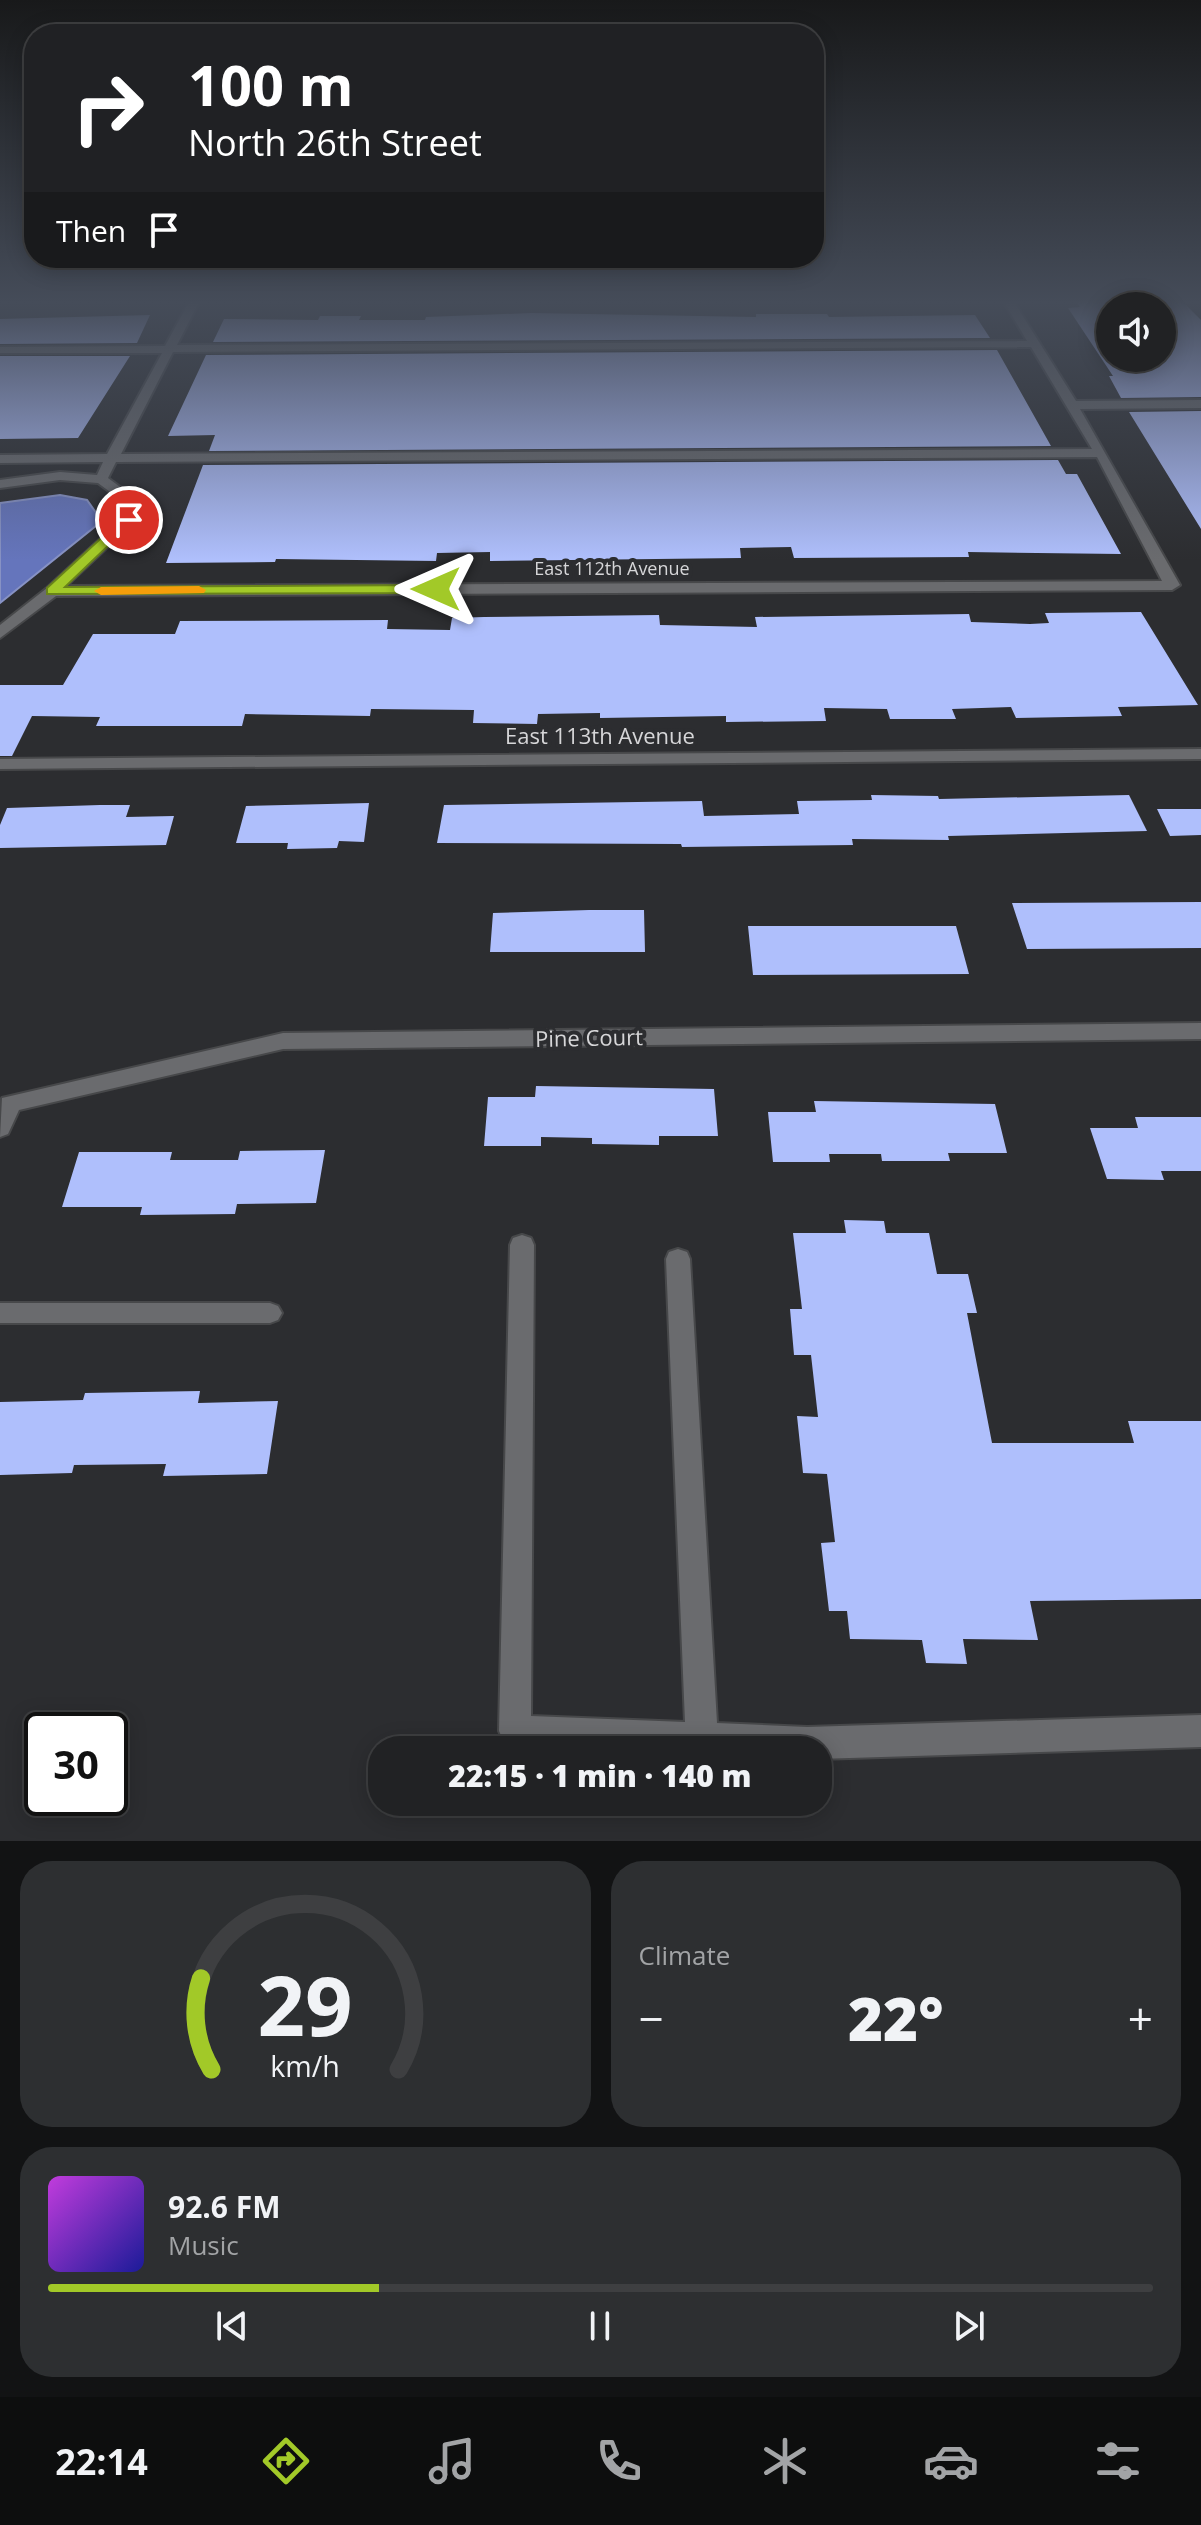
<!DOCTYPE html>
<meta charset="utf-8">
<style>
body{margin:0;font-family:"Open Sans",sans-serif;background:#2d2f31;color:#f1f3f6;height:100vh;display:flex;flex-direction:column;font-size:30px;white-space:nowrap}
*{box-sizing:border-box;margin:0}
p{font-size:26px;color:#a2a4a6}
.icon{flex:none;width:44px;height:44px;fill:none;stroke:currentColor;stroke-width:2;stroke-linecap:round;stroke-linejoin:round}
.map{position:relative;height:1841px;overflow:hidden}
.details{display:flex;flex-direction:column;gap:20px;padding:20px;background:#121314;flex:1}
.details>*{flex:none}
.guide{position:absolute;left:24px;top:24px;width:800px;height:244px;border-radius:32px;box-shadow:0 4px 20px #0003,0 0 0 2px #3e3f41;background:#202124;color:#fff;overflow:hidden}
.fabs{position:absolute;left:1096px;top:292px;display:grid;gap:16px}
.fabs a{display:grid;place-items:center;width:80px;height:80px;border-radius:50%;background:#212224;box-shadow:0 4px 20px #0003,0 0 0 2px #3e3f41;font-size:40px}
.speed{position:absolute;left:24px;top:1712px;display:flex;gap:16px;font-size:40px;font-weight:700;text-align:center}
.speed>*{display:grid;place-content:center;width:104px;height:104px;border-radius:50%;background:#212224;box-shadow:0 4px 20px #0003,0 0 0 2px #3e3f41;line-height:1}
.speed .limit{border:4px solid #111;border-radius:12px;background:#fff;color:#111}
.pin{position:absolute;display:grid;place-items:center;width:68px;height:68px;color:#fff;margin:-34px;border:4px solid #fff;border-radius:50%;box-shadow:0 2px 8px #0007}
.me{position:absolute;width:88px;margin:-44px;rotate:270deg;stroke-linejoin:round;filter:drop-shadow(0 0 6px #0008)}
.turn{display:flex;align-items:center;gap:28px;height:168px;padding:0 32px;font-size:36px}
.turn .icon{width:104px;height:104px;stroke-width:2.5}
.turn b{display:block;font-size:56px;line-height:68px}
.then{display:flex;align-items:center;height:76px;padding:0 32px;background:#0003;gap:16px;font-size:30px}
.big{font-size:60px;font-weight:800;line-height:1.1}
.details .card{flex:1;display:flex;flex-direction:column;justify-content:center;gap:12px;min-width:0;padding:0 28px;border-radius:32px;background:#2d2f31}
.details .dial{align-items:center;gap:0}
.dial svg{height:208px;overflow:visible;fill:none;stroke:#3e3f41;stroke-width:7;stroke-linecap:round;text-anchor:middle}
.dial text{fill:#f1f3f6;stroke:none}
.song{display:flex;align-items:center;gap:24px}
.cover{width:96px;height:96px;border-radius:12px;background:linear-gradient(135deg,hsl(290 70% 55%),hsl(240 70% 35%))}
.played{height:8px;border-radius:4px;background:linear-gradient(90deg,#a2c928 30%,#3e3f41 30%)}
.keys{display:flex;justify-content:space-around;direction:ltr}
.heat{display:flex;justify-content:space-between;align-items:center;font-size:44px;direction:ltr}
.details .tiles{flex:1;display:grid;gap:20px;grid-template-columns:1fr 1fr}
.card:last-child{grid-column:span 2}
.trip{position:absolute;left:368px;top:1736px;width:464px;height:80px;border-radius:32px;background:#212224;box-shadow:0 4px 20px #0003,0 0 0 2px #3e3f41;font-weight:800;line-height:80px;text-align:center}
.dock{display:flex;height:128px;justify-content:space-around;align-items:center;background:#0d0e0e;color:#a2a4a6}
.dock .icon{width:56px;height:56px}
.dock .selected{color:#a2c928}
.dock b{font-size:36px;color:#f1f3f6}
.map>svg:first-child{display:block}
.water{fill:#6575bc;stroke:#8792c4;stroke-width:2}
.building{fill:#afbffc;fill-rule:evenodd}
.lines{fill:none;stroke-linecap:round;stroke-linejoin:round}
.service-casing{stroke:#47484a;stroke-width:4}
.minor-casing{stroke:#47484a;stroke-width:4}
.service{fill:#6a6b6e;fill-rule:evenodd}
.minor{fill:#6a6b6e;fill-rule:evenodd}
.route{fill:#a2c928;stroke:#69831a;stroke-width:2}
.slow{fill:#f59e0b}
.labels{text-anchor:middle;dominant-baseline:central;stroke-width:8;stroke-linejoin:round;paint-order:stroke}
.far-street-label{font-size:18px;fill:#d6d6d8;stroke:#2c2d30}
.street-label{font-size:22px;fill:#d6d6d8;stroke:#2c2d30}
</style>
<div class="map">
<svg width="1201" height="1841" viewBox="0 0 1201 1841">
<rect width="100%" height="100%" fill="#2c2d30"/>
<path class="water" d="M 60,495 L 87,500 L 102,521 L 0,603 L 0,503 Z"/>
<path class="building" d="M 1076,302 L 1183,302 L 1201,320 L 1201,397 L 1121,398 L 1109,376 L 1113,376 L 1068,308 L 1080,307 ZM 1110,306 L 1162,306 L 1162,358 L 1110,358 Z
M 531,313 L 756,317 L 756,314 L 827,314 L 829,317 L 975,315 L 990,338 L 213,342 L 224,319 L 318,320 L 320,316 L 361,316 L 359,320 L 425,320 L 426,317 Z
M 150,315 L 137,343 L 0,344 L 0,319 Z
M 997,350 L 1051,446 L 209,451 L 215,435 L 168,436 L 206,355 Z
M 0,356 L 130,356 L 78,438 L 0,439 Z
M 1201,411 L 1201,529 L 1129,412 Z
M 1058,460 L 1066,474 L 1077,474 L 1121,554 L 968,552 L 969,557 L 794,558 L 791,547 L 740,548 L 741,558 L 490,561 L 490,552 L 437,553 L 436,561 L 276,559 L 275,562 L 166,563 L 203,465 Z
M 1141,612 L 1198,705 L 1118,707 L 1122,716 L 1016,718 L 1011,707 L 952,709 L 956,719 L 890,719 L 887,709 L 824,708 L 826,721 L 726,722 L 726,716 L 600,718 L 600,713 L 538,714 L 537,724 L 473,723 L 474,710 L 371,709 L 370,716 L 245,714 L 242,726 L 96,726 L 100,717 L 32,716 L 12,756 L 0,756 L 0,685 L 63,685 L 93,634 L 175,634 L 180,621 L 388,620 L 387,629 L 450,630 L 452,618 L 484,617 L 659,615 L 660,625 L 757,627 L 755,617 L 969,614 L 971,622 L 1030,624 L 1049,623 L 1045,613 Z
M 871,795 L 938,796 L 939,799 L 1129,795 L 1147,831 L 948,836 L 949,840 L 852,839 L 853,845 L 682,847 L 681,844 L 437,843 L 444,805 L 702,801 L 704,816 L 799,814 L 797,801 L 872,800 Z
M 369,803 L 364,842 L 339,841 L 337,848 L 287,849 L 288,843 L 236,843 L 246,806 Z
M 100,805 L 130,805 L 126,817 L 174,816 L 166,845 L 0,848 L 0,825 L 7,808 Z
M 1157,809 L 1201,809 L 1201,835 L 1170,836 Z
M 1201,902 L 1201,948 L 1027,949 L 1012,903 Z
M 589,910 L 644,910 L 645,952 L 490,952 L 493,913 Z
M 748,926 L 956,926 L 969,974 L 753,975 Z
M 536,1086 L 714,1089 L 718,1136 L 659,1136 L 659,1145 L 592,1144 L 592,1138 L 541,1137 L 541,1146 L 484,1146 L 488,1097 L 535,1097 Z
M 814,1101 L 995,1104 L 1007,1153 L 948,1153 L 950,1161 L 882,1161 L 881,1154 L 829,1154 L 830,1162 L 773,1162 L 768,1112 L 816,1112 Z
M 1135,1117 L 1201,1117 L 1201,1171 L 1161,1171 L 1164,1180 L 1107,1179 L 1090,1128 L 1138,1128 Z
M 325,1150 L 316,1203 L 237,1204 L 235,1214 L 140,1215 L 142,1207 L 62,1207 L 79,1152 L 172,1152 L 170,1160 L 238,1160 L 240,1151 Z
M 844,1220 L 884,1221 L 886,1233 L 929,1233 L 937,1274 L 968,1274 L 977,1313 L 967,1313 L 992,1443 L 1134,1443 L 1128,1421 L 1201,1421 L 1201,1599 L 1030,1601 L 1038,1640 L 963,1639 L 967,1664 L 926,1663 L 922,1640 L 850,1639 L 847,1611 L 829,1611 L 821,1543 L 835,1542 L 827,1474 L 803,1473 L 797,1416 L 818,1417 L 811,1355 L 794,1355 L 790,1309 L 802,1309 L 793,1233 L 846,1233 Z
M 200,1391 L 198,1403 L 278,1401 L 267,1474 L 163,1476 L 166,1464 L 74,1465 L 72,1473 L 0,1475 L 0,1402 L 83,1400 L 85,1393 Z"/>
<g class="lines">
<defs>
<path id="service" d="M 0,1303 L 270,1303 L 278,1306 L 282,1313 L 278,1320 L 270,1323 L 0,1323 Z"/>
<path id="minor" d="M 189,302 L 199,302 L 177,345 L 1027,341 L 1004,302 L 1014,302 L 1076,401 L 1201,400 L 1201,408 L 1080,409 L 1180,585 L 1172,590 L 56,596 L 0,638 L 0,625 L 47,588 L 122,519 L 121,500 L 98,483 L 60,480 L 0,488 L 0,480 L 60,472 L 97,475 L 103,462 L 0,463 L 0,455 L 107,454 L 162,353 L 0,353 L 0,347 L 165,346 ZM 1031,347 L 1092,449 L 121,454 L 173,352 ZM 1097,457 L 1162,581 L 66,586 L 136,520 L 135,498 L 108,478 L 116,462 Z
M 1201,749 L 1201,759 L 0,769 L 0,759 Z
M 1201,1023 L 1201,1039 L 283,1049 L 19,1110 L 8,1134 L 0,1137 L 2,1098 L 283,1033 Z
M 522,1235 L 531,1238 L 534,1245 L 531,1716 L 685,1722 L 666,1259 L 669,1252 L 678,1249 L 687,1252 L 690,1259 L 717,1723 L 807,1727 L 1201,1715 L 1201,1747 L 818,1759 L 818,1750 L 515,1747 L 504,1742 L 499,1731 L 510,1245 L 513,1238 Z"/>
</defs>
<use href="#service" class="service-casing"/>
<use href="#minor" class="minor-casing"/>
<use href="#service" class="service"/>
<use href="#minor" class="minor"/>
</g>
<linearGradient id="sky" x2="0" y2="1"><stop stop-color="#18191a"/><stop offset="0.54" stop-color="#454c59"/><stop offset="1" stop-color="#454c59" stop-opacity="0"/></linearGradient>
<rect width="1201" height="560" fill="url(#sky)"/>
<path class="route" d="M 124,517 L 135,520 L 65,587 L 436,585 L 443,589 L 436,593 L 47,594 L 47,588 Z"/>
<path class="slow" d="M 199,586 L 206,590 L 204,593 L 101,595 L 94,591 L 101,587 Z"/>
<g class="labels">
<g class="far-street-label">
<text x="612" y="568">East 112th Avenue</text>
</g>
<g class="street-label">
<text x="600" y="735">East 113th Avenue</text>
<text transform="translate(589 1037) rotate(-1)">Pine Court</text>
</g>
</g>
</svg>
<div class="fabs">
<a><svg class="icon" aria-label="sound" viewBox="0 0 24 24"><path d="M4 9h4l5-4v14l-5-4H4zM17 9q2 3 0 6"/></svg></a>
</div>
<div class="speed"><div class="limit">30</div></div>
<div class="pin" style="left:129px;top:520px;background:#d93025"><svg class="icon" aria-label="arrive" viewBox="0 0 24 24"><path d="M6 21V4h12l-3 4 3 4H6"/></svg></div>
<svg class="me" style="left:436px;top:589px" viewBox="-20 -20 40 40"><path d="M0-17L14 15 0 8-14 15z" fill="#a2c928" stroke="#fff" stroke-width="4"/></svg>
<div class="trip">22:15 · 1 min · 140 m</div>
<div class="guide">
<div class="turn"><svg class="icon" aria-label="right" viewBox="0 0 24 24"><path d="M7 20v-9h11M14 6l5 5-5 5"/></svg><div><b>100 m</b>North 26th Street</div></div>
<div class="then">Then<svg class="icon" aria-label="arrive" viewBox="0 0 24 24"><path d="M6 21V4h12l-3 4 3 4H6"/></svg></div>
</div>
</div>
<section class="details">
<div class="tiles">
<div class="card dial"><svg viewBox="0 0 100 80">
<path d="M14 69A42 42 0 1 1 86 69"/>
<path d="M14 69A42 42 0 0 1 10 34" stroke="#a2c928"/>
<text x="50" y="56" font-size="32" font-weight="700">29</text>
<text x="50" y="72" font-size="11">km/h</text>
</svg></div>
<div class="card"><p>Climate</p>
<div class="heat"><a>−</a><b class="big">22°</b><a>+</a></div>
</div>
<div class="card">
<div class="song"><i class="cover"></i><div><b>92.6 FM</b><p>Music</p></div></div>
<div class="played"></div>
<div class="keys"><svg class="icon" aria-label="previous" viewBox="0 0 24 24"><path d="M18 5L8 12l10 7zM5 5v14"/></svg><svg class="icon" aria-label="pause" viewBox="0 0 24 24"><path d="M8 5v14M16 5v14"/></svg><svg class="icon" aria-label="next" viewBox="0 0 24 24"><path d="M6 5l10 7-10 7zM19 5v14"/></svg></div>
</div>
</div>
</section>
<nav class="dock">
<b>22:14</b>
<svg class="icon selected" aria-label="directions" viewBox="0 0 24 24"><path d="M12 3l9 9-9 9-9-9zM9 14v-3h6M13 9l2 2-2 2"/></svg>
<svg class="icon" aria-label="music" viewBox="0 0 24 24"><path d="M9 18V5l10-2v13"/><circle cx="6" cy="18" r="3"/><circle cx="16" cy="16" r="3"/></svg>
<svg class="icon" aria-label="phone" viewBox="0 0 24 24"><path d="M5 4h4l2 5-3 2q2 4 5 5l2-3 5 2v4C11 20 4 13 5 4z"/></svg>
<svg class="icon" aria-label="climate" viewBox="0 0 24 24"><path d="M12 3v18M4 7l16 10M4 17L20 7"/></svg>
<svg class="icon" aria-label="car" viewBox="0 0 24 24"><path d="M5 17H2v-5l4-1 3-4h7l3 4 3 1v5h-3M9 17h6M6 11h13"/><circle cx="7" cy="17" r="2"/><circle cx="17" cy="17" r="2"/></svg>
<svg class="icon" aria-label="filters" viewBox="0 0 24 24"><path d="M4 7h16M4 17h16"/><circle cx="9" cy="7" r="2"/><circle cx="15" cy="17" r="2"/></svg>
</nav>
